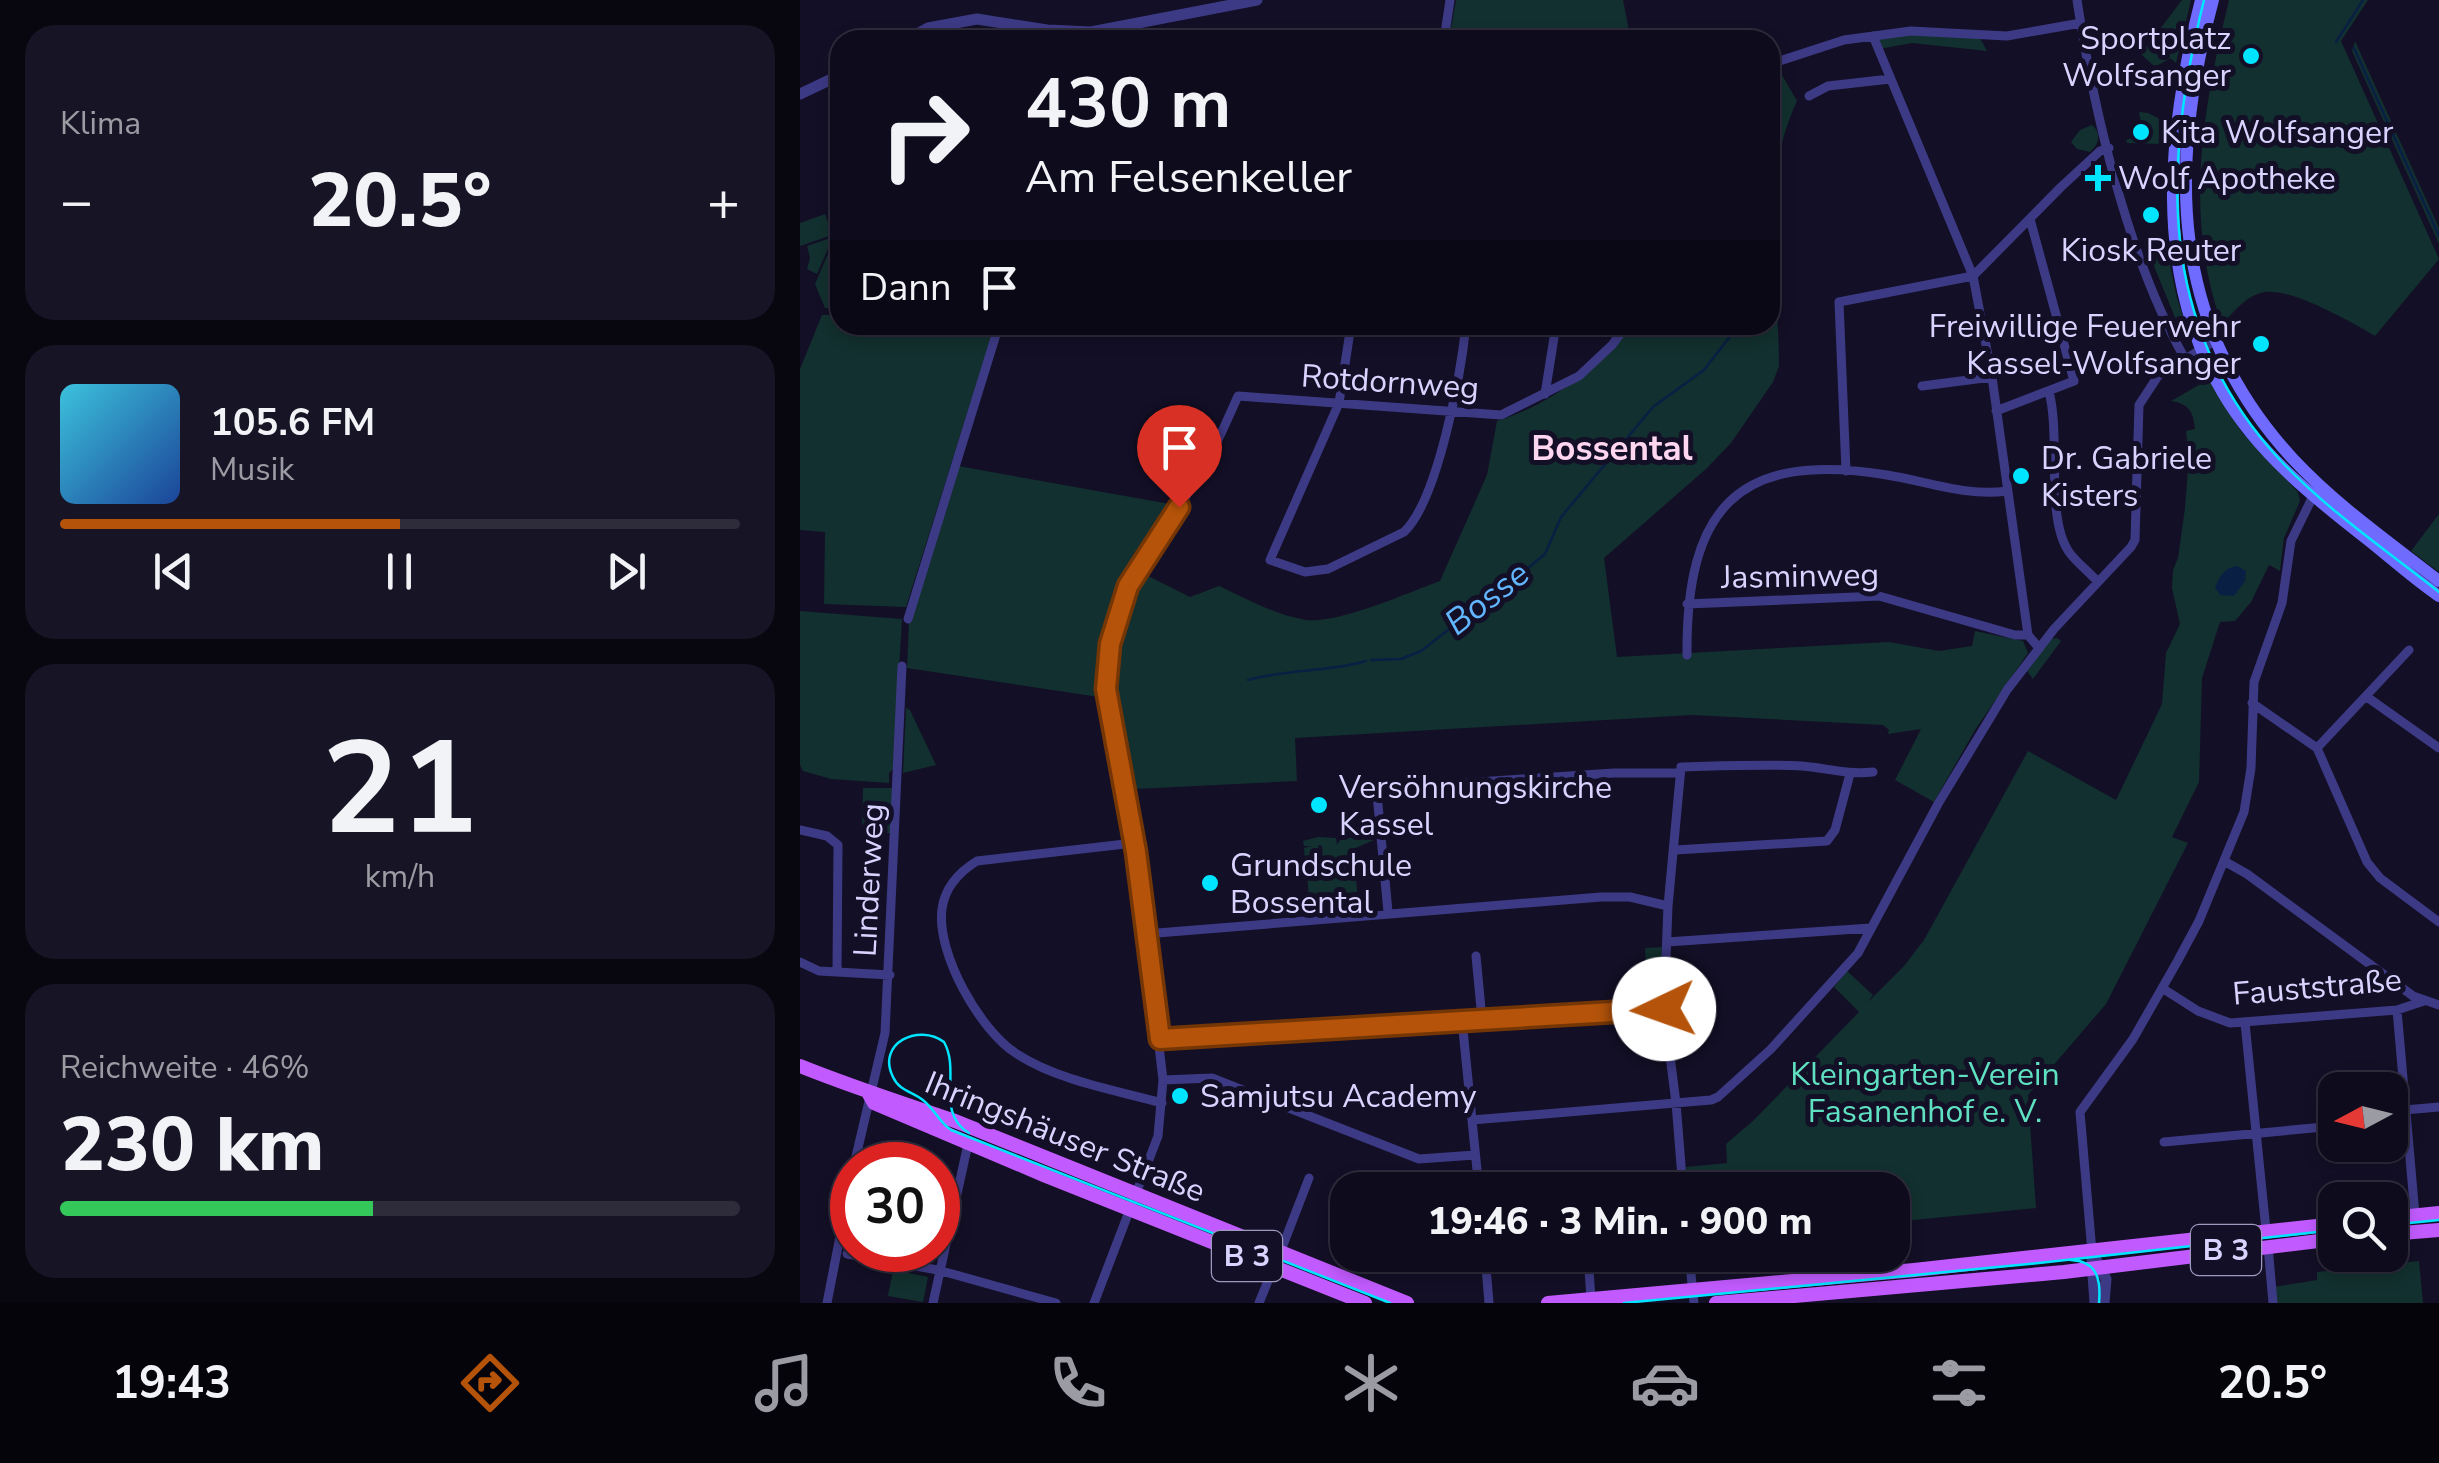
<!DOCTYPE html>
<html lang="de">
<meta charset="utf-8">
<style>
body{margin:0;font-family:"Nunito Sans",sans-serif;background:#171425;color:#f1f3f6;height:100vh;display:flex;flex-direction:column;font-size:38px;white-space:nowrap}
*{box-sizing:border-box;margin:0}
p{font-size:32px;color:#9b9ba3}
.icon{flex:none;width:55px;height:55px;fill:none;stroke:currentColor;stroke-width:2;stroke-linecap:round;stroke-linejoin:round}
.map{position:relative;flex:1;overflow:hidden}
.sheet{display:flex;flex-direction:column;gap:25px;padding:25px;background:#08060f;width:800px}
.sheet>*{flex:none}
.guide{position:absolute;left:30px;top:30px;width:950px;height:305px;border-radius:30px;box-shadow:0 5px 15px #0003,0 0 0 2px #2e2b3b;background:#0e0b1c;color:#f1f3f6;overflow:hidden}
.needle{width:65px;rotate:263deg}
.buttons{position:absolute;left:1518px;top:1072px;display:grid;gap:20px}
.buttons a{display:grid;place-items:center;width:90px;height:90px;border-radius:20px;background:#0e0b1c;box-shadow:0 5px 15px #0003,0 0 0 2px #2e2b3b;font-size:50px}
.speed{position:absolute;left:30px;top:1142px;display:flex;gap:20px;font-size:50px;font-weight:700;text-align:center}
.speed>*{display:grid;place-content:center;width:130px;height:130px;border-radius:50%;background:#0e0b1c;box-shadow:0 5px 15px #0003,0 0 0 2px #2e2b3b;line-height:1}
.speed .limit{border:15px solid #d22;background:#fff;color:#111}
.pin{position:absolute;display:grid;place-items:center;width:85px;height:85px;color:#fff;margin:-102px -42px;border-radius:50% 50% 50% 0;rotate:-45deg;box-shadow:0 0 10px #0007}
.pin .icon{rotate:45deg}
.me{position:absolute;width:110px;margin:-55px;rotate:267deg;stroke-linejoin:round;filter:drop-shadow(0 0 8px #0008)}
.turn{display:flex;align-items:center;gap:35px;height:210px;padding:0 30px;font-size:45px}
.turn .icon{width:130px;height:130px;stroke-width:2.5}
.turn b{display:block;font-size:70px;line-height:85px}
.then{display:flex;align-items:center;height:95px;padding:0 30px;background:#0003;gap:20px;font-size:38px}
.big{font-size:75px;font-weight:800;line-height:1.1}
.sheet .tile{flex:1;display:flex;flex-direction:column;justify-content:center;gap:15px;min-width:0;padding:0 35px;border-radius:30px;background:#171425}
.sheet .dial{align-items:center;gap:0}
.dial b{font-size:130px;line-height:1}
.song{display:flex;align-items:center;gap:30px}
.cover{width:120px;height:120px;border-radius:15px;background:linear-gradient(135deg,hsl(190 70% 55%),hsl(220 70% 35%))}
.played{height:10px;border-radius:5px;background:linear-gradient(90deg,#b45309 50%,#2e2b3b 50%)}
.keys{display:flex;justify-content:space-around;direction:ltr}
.heat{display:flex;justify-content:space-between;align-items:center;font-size:55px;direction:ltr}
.charge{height:15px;border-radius:8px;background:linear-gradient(90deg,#34c759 46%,#2e2b3b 0)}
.trip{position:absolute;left:530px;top:1172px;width:580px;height:100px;border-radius:30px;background:#0e0b1c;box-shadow:0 5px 15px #0003,0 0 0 2px #2e2b3b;font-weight:800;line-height:100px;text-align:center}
.menu{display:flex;height:160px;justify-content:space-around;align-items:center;background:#06040b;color:#9b9ba3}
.menu .icon{width:70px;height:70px}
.menu .selected{color:#b45309}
.menu b{font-size:45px;color:#f1f3f6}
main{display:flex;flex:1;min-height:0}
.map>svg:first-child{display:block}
.green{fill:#12302f}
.water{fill:#0a1f44}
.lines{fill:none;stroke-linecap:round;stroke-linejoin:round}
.stream{stroke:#0a1f44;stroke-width:2.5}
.minor{stroke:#3d3a85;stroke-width:9}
.tertiary{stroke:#3d3a85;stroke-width:11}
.secondary{stroke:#6f6bff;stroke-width:12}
.primary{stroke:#c25bff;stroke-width:14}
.tram{stroke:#00e5ff;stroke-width:2.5}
.route-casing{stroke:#753606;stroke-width:25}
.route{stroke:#b45309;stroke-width:18}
.poi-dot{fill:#00e5ff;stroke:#130f26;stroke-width:4}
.labels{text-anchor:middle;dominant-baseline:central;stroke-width:10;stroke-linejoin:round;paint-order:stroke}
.shield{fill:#130f26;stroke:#9e99be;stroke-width:2.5}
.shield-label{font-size:30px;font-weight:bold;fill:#d9d4ff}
.poi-label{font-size:32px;fill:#d9d4ff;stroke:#130f26;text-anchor:start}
.street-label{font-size:32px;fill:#d9d4ff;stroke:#130f26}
.park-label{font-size:32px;fill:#5fe0c0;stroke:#130f26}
.neighbourhood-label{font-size:35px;font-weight:bold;fill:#ffd6f0;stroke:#130f26}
.water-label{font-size:35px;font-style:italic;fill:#62b6ff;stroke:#130f26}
</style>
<main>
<section class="sheet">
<div class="tile"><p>Klima</p>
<div class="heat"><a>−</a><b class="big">20.5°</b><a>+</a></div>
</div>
<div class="tile">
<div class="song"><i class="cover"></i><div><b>105.6 FM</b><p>Musik</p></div></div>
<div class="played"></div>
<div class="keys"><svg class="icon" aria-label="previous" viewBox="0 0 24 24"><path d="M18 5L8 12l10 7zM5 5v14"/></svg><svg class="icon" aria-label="pause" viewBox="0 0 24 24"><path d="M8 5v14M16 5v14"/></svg><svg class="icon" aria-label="next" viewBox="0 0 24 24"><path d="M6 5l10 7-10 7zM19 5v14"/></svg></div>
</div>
<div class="tile dial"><b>21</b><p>km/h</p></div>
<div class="tile"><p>Reichweite · 46%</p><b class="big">230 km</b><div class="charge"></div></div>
</section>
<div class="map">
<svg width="1639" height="1303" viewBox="0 0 1639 1303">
<rect width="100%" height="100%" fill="#130f26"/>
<path class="green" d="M 656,0 L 823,0 L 831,40 L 649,40 Z
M 1382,0 L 1391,0 L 1376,63 L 1370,58 L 1355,67 L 1341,54 Z
M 1429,0 L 1568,0 L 1541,41 L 1639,259 L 1575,336 C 1551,322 1492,288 1465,292 C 1447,295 1433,312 1422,325 C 1383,216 1403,109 1429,0 Z
M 1111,31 L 1180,38 L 1187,51 L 1112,43 L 1079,49 L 1074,37 Z
M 1555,41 L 1639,228 L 1639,244 L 1552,51 Z
M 978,68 L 997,101 C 957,187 979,276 979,366 L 973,382 L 931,443 L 906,469 L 804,558 L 817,657 L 1089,642 L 1139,651 L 1172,646 L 1175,631 L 1223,641 L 1228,653 L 1175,730 L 1134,802 L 1095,780 L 1121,729 L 1088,734 L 1089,730 L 1083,725 L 892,715 L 495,738 L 497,781 L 335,789 C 306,703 308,657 342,573 L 390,597 L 419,586 C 447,599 475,615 506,620 C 538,624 607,593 640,581 L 687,475 L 697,421 C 751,405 798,367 833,325 L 970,325 L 970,71 Z
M 1339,112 L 1348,113 L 1366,122 L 1364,144 L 1327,143 L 1326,140 L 1343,134 Z
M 1292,125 C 1302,133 1299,144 1290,152 L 1277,149 L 1271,142 L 1280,130 Z
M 25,214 L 32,235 L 0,246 L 0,223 Z
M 40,226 L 40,308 L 25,308 L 15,284 Z
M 33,237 L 17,274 L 7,269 L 10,258 L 7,246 Z
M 1347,249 L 1367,250 L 1377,298 L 1389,334 L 1388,339 L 1383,337 Z
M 22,315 L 40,315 L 40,325 L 195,325 L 106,607 L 24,604 L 25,532 L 0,530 L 0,369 Z
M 1395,362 L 1400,364 L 1440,430 L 1498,492 L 1500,501 L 1484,538 L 1480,571 L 1469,565 L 1451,602 L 1435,621 L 1420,622 L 1402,678 L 1399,782 L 1372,837 L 1388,843 L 1306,1004 L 1228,1095 L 1236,1208 L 1093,1222 L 1092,1190 L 889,1190 L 886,1167 L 927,1163 L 926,1144 L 954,1120 L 1059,1012 L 1034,987 L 1047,971 L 1073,995 L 1068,1002 L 1104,966 L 1124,940 L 1228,751 L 1316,800 L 1362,704 L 1366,653 L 1380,624 L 1372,588 L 1373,570 L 1378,558 L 1385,508 L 1389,456 L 1386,431 L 1395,429 C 1393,412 1390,404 1371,401 L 1404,382 Z
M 158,466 L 370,504 C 325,571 298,613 299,697 L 107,668 L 109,622 Z
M 1639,514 L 1639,572 L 1611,551 Z
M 0,611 L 102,619 L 93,769 L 89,773 L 89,783 L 31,779 L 3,771 L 0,765 Z
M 1257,638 L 1261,641 L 1233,679 L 1227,671 L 1251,639 Z
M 106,708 L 110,710 L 136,765 L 103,773 Z
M 63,788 L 94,788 L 93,833 L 62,833 Z
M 564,835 L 574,840 L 553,849 L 559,910 L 510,914 L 509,904 L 520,902 L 519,898 L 509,898 L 507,874 L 512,874 L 514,863 L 523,862 L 522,846 L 518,845 L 521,860 L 505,862 L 504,848 L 512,846 L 504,846 L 503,841 L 518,837 L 536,838 L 537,845 L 540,840 Z
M 863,947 L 859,1004 L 847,1004 L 845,948 Z
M 1619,1261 L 1623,1303 L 1476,1303 L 1474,1287 L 1517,1280 L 1517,1272 Z
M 93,1270 L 128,1277 L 123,1302 L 88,1296 Z"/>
<path class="water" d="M 1437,566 L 1446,571 L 1445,581 L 1434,596 L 1420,595 L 1415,587 C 1420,576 1424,568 1437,566 Z"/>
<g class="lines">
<path class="stream" d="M 1536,42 L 1563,0
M 1554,48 L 1639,236
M 970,126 L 979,89
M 571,660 L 601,659 L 621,651 L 657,623 L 680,596 L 716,578 L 745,554 L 761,517 L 853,407 L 904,370 L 939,325
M 448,680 C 487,669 529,672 566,661"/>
<path class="minor" d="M 1277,0 C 1294,112 1328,258 1384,357
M 1073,36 L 1173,276 L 1192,377 L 1228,635 L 1239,648
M 644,40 L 650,0
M 970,64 L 1044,40 L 1111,31 L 1207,36 L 1281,23
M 1009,96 L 1028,86 L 1090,79
M 551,325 L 539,403 L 470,560 L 505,572 L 528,569 L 604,532 C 638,500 661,373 666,325
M 1122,386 L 1192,377
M 1249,392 C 1261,435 1245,518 1269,552 C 1276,562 1288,571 1297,581
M 745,394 L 756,325
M 1196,411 L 1274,381 L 1230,219
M 1046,471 L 1039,302 L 1173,276 L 1261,187 L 1300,151 L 1309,148
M 887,604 L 1079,596 L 1215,635 L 1228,635
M 108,619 L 199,325
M 887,655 C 886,510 936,450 1087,475 C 1126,481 1167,497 1207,491
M 1567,697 L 1639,748
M 1452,703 L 1517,748 L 1567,862 L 1580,878 L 1639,922
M 1517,748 L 1609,650
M 0,830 L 27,836 L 38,845 L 37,971
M 334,843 L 177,861 C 159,872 145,887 142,909 C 136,953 180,1031 217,1054 C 259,1081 315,1090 362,1103
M 875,850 L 1027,841 L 1035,830 L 1050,774
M 1424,861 L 1447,874 L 1613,996 L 1639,1005
M 588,912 L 577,794 L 589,788 L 814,773 L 880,773
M 345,934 L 801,897 L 830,897 L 868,906
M 867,942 L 1071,928
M 676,956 L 682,1019
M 0,962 L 19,971 L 90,975
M 1362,988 L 1398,1011 L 1430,1023 L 1597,1010 L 1624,1001
M 1597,1010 L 1615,1215
M 662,1020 L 679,1190
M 1445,1023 L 1466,1230
M 360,1039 L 864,1009
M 363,1080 L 412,1078 L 619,1159 L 675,1155
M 1604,1110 L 1639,1107
M 672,1120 L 911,1100 L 918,1097 L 971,1049 L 1058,953 L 1138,804 L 1207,690 L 1254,629 L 1331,547 L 1335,540 L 1339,405 L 1358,376 L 1416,340
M 1364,1142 L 1535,1126
M 54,1165 L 85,1033 L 102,666
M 883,1190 L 876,1103 L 864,1009 L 868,906 L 881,767 C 921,766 962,764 1002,766 C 1026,768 1048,775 1073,772
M 1468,1246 L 1473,1303
M 1292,1252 L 1280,1112 L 1333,1039 L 1377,962 L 1399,921 L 1444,812 L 1451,768 L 1454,682 L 1482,603 L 1491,541 L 1515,492
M 480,1253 L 509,1178
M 47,1254 L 138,1270 L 256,1303
M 685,1255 L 689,1303
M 788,1255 L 791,1299
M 889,1255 L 894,1303
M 27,1303 L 52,1175
M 133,1303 L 168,1144
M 294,1303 L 358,1136 L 363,1080 L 336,851 L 306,689 C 310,591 349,558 396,480 C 413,453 425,425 438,396 L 701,415 L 779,376 L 812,345 L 827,325
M 459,1303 L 474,1266"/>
<path class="tertiary" d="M 106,40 L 128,28 L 177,19 L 247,30 L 291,32 L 457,0
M 0,94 L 40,75
M 1292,1252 L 1306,1279 L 1304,1303
M 1292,1261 L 1295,1303"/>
<path class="secondary" d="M 1401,0 C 1368,129 1352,273 1423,393 C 1458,453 1513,497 1567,539 C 1591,558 1614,579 1639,596
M 1413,0 C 1368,167 1369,325 1493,459 C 1536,505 1589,542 1639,581"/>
<path class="primary" d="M 0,1066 C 52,1087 102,1103 155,1121 L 607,1303
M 69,1094 L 74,1103 L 246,1176 L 565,1303
M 1590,1218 L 1639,1213
M 1590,1234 L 1639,1230
M 748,1303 L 1114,1270 L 1535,1224
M 916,1303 L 1264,1272 L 1535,1239"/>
<path class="tram" d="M 1404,0 C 1363,166 1356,326 1480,460 C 1527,510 1586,550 1639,592
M 169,1133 C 135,1113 161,1072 144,1042 C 119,1023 76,1043 93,1077 C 99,1091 114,1092 124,1101 C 135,1110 139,1122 151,1130 L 590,1303
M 1590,1225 L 1639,1220
M 1271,1260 C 1298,1261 1301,1281 1299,1303
M 824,1303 L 1239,1263 L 1535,1230"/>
</g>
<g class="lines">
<defs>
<path id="route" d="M 379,507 L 328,586 L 310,644 L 306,689 L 336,852 L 360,1039 L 864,1009"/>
</defs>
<use href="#route" class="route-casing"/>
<use href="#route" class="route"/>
</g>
<g class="poi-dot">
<circle cx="1451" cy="56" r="10"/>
<circle cx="1341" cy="132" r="10"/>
<path d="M1293 163h10v10h10v10h-10v10h-10v-10h-10v-10h10z"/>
<circle cx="1351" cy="215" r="10"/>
<circle cx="1461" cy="344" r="10"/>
<circle cx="1221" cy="476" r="10"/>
<circle cx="519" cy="805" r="10"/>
<circle cx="410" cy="883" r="10"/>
<circle cx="380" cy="1096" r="10"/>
</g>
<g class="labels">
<g class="shield">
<rect x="1391" y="1225" width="70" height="50" rx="8"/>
<rect x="412" y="1231" width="70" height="50" rx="8"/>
</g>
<g class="shield-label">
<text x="1426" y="1250">B 3</text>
<text x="447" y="1256">B 3</text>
</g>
<g class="poi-label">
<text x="1431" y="38" text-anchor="end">Sportplatz<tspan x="1431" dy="37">Wolfsanger</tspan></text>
<text x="1361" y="132">Kita Wolfsanger</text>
<text x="1318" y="178">Wolf Apotheke</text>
<text x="1351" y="250" text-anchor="middle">Kiosk Reuter</text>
<text x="1441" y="326" text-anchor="end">Freiwillige Feuerwehr<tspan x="1441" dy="37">Kassel-Wolfsanger</tspan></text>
<text x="1241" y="458">Dr. Gabriele<tspan x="1241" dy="37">Kisters</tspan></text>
<text x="539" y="787">Versöhnungskirche<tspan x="539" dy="37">Kassel</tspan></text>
<text x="430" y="865">Grundschule<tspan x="430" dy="37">Bossental</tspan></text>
<text x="400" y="1096">Samjutsu Academy</text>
</g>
<g class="street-label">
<text transform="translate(590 382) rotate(4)">Rotdornweg</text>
<text transform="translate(1000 576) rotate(-1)">Jasminweg</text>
<text transform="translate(69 880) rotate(-87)">Linderweg</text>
<text transform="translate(1517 987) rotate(-5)">Fauststraße</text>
<text transform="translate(265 1137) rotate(22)">Ihringshäuser Straße</text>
</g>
<g class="park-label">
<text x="1125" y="1074">Kleingarten-Verein<tspan x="1125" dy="37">Fasanenhof e. V.</tspan></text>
</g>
<g class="neighbourhood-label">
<text x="812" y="448">Bossental</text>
</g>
<g class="water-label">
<text transform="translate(687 598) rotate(-38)">Bosse</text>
</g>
</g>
</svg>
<div class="buttons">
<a><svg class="needle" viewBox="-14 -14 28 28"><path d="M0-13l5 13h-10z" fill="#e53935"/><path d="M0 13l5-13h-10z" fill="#9b9ba3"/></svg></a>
<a><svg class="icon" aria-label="search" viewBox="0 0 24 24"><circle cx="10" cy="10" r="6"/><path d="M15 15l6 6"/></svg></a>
</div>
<div class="speed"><div class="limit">30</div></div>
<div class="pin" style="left:379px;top:507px;background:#d93025"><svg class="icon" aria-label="arrive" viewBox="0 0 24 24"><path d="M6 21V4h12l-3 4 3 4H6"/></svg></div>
<svg class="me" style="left:864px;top:1009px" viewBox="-20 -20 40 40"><circle r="19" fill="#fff"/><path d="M0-13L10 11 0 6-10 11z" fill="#b45309"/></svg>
<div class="trip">19:46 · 3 Min. · 900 m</div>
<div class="guide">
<div class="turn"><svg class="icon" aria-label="right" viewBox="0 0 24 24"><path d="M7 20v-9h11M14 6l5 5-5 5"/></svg><div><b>430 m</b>Am Felsenkeller</div></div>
<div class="then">Dann<svg class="icon" aria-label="arrive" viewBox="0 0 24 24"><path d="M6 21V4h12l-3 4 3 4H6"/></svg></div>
</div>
</div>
</main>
<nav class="menu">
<b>19:43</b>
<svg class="icon selected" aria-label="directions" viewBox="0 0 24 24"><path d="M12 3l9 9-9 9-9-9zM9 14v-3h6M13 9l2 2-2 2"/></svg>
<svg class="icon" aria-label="music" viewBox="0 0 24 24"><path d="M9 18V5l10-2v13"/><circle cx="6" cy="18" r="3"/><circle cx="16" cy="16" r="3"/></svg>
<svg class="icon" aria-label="phone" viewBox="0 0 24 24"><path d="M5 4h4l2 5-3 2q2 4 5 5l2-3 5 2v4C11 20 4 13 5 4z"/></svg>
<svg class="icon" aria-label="climate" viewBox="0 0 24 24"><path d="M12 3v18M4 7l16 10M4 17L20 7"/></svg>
<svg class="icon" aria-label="car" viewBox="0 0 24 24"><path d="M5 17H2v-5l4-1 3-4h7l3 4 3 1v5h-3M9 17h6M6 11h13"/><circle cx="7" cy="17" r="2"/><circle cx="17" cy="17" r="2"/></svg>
<svg class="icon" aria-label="filters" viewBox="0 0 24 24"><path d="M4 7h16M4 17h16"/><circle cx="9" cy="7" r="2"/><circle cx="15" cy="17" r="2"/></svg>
<b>20.5°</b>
</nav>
